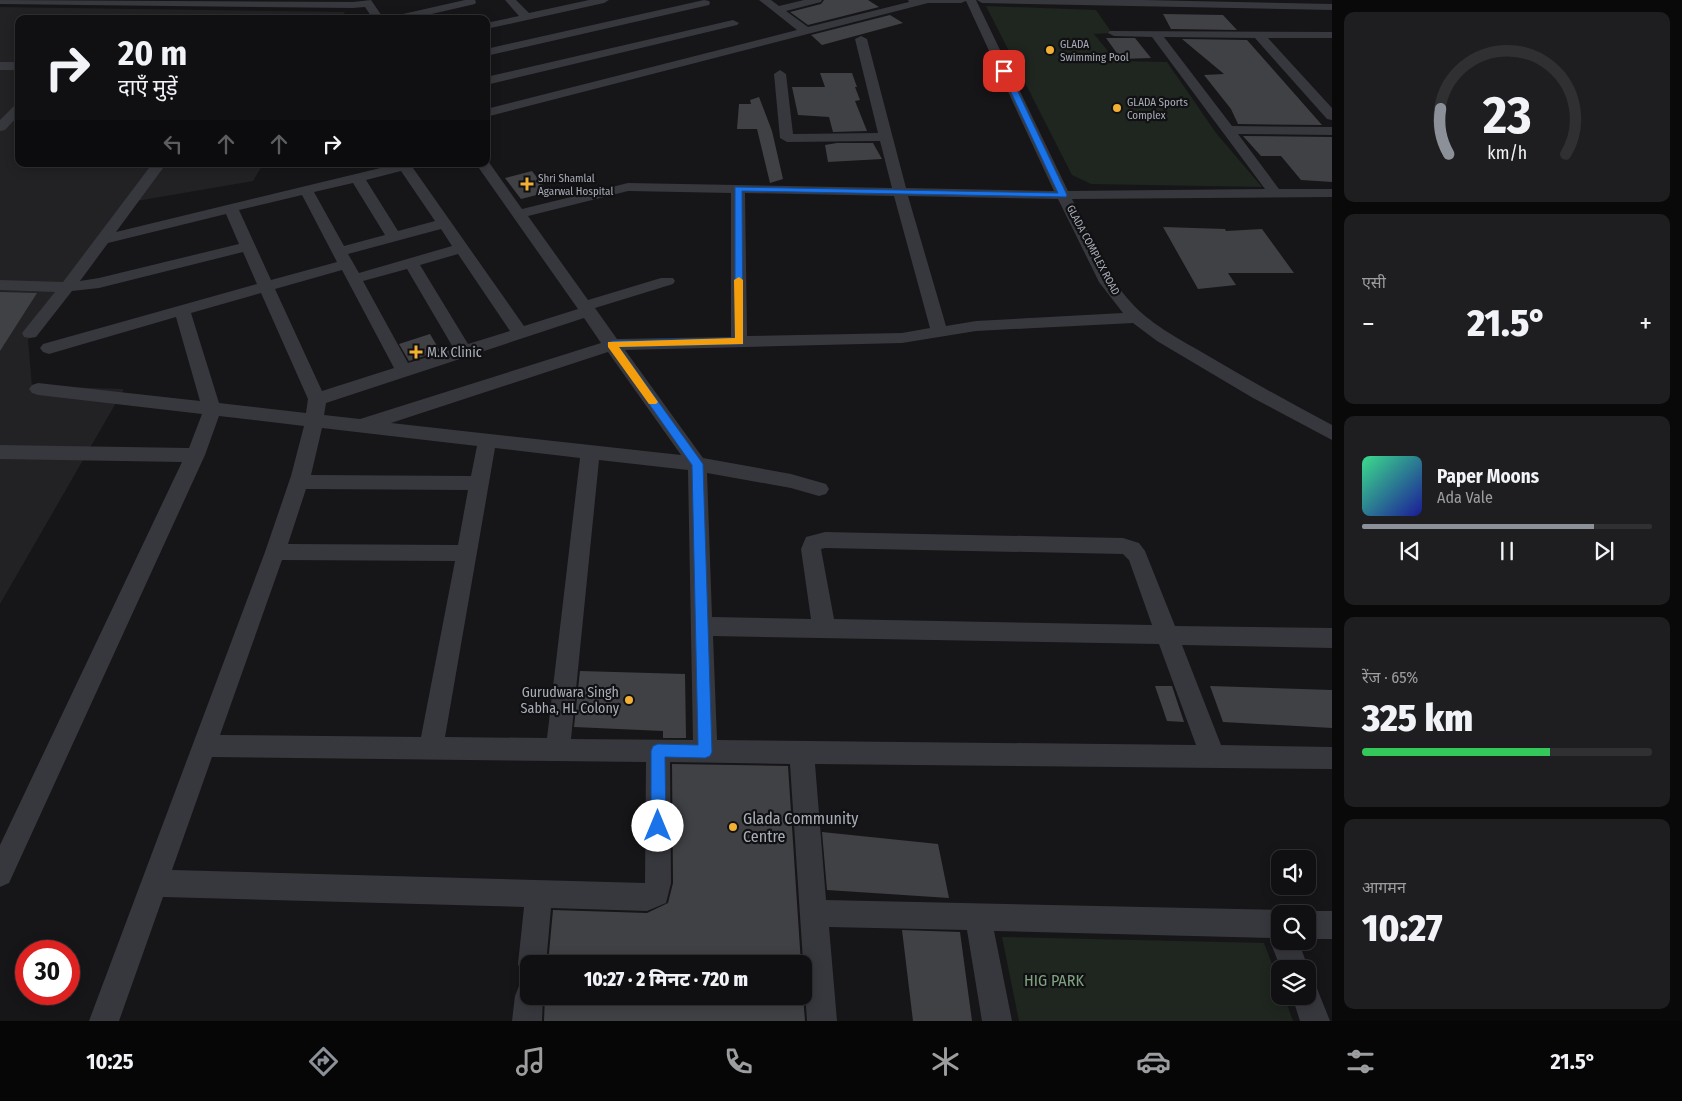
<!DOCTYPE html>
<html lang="hi">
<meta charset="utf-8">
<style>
body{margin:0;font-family:"Fira Sans Condensed","Noto Sans Devanagari",sans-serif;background:#1e1e20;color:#f1f3f6;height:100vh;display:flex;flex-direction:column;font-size:19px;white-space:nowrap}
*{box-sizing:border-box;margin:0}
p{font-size:16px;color:#9c9d9f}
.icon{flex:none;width:28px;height:28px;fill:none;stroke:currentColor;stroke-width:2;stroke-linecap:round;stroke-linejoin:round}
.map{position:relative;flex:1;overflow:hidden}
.side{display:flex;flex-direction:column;gap:12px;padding:12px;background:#09090a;width:350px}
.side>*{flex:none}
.guide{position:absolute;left:15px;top:15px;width:475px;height:152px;border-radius:10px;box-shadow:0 2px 12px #0003,0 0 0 1px #303032;background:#101012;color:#f1f3f6;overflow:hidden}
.tools{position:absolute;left:1271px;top:850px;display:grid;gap:10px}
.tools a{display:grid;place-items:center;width:45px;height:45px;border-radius:10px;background:#101012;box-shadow:0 2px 12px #0003,0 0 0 1px #303032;font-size:25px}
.speed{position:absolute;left:15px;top:940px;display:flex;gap:10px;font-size:25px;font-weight:700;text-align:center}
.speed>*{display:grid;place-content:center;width:65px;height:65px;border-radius:50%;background:#101012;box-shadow:0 2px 12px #0003,0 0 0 1px #303032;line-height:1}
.speed .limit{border:8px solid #d22;background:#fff;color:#111}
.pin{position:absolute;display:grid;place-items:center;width:42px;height:42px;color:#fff;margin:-21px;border-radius:10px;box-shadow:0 2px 8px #0006}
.me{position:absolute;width:55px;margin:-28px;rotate:0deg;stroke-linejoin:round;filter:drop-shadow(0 0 4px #0008)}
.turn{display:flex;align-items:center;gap:18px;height:105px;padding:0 20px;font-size:22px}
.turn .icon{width:65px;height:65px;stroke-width:2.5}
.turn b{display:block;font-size:35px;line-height:42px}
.lanes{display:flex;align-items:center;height:48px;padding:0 20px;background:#0003;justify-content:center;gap:25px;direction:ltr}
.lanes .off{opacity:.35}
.big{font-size:38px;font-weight:800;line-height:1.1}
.side .widget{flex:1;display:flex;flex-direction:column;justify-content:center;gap:8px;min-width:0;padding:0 18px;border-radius:10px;background:#1e1e20}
.side .dial{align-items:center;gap:0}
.dial svg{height:130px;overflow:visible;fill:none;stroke:#303032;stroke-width:7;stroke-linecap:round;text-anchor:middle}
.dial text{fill:#f1f3f6;stroke:none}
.song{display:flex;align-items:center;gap:15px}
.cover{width:60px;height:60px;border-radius:8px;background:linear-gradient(135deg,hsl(150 70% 55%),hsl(240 70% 35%))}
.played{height:5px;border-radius:2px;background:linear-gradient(90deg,#8c9099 80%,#303032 80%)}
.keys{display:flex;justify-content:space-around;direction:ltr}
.heat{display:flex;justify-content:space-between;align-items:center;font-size:28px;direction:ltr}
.charge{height:8px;border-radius:4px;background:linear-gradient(90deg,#34c759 65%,#303032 0)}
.trip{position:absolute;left:520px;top:955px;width:292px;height:50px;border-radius:10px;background:#101012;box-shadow:0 2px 12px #0003,0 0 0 1px #303032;font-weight:800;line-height:50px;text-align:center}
.tab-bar{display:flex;height:80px;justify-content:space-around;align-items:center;background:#060607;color:#9c9d9f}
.tab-bar .icon{width:35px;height:35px}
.tab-bar .on{color:#8c9099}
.tab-bar b{font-size:22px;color:#f1f3f6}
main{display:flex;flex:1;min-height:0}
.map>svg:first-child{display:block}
.built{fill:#222225}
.green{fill:#1e261f}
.building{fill:#404145}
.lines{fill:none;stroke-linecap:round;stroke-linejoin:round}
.minor{fill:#37383d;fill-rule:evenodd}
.route{fill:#1a73e8;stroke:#114b97}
.slow{fill:#f59e0b}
.poi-dot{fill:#f2b134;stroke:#111113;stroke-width:2}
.labels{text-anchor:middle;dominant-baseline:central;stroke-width:4.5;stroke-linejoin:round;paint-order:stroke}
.far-poi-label{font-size:11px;fill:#a8adb8;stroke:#111113;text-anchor:start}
.far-street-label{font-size:11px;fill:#a8adb8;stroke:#111113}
.poi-label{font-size:14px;fill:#a8adb8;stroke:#111113;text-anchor:start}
.near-poi-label{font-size:16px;fill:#a8adb8;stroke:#111113;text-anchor:start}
.near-park-label{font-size:16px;fill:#7fa381;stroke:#111113}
</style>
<main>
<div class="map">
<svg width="1332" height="1021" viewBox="0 0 1332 1021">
<rect width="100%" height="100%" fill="#161618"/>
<path class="built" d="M 0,7 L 345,12 L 341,19 L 19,19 L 19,164 L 263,164 L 253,181 L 125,203 L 28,340 L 32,386 L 124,389 L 0,604 Z"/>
<path class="green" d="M 986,6 L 1096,10 L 1112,33 L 1094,34 L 1107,50 L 1119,61 L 1167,62 L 1216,133 L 1262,187 L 1091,184 L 1072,175 Z
M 1002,937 L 1264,943 L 1280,985 L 1280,996 L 1284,996 L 1293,1021 L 1019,1021 Z"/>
<path class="building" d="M 824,0 L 868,0 L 879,7 L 808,25 L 790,12 L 821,4 Z
M 1163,14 L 1223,15 L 1237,30 L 1171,29 Z
M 890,15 L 903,23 L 822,45 L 811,35 Z
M 1106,38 L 1135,38 L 1151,58 L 1121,59 Z
M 1182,39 L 1247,40 L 1322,125 L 1238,124 L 1231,109 L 1204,75 L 1224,74 Z
M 820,73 L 852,73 L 857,87 L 855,87 L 860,100 L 855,101 L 867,131 L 833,132 L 829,117 L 798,115 L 792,87 L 825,87 Z
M 759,97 L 772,131 L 783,179 L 770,183 L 757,129 L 737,129 L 739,104 L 751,104 L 750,100 Z
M 1243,136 L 1332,137 L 1332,182 L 1301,180 L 1281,156 L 1261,156 Z
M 837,143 L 873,143 L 882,159 L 828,162 L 825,145 Z
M 532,171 L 548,192 L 521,199 L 505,178 Z
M 1163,227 L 1225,229 L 1226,231 L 1262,229 L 1294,273 L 1228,273 L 1236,285 L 1198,289 Z
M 0,292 L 37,293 L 0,351 Z
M 430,334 L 440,351 L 409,361 L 399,344 Z
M 580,671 L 685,674 L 686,738 L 663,738 L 663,731 L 574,727 Z
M 1155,686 L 1172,686 L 1184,722 L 1167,721 Z
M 1210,686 L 1332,690 L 1332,728 L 1223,722 Z
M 672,764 L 788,766 L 801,964 L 548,964 L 553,910 L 647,913 L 668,903 L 673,883 Z
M 822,832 L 938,844 L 949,898 L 827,890 Z
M 902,930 L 960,932 L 972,1021 L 913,1021 Z
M 545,996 L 803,996 L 805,1021 L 544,1021 Z"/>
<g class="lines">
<path class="minor" d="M 0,0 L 353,2 L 371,0 L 384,19 L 373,19 L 365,7 L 353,8 L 0,4 Z
M 465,0 L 475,0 L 476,2 L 475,4 L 410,19 L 389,19 L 394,16 Z
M 505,0 L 516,0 L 529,13 L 589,0 L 609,0 L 604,3 L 486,29 L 486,23 L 519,16 Z
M 704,0 L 709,1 L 710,3 L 709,5 L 486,56 L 486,49 Z
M 759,0 L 771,0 L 779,6 L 804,0 L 822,0 L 821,2 L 786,11 L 808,27 L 909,2 L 908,0 L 976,0 L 1068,191 L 1265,189 L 1152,37 L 1114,36 L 1108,33 L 1110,31 L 1332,32 L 1332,38 L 1268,38 L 1332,108 L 1332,120 L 1327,119 L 1255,38 L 1164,37 L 1232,126 L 1332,127 L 1332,135 L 1238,134 L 1279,189 L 1332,189 L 1332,197 L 1072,199 C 1088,230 1105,274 1128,299 C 1149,324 1178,338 1205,354 C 1247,379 1289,402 1332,425 L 1332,440 L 1253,398 L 1157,341 L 1133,323 L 976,331 L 902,343 L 625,350 L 703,458 L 791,474 L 826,484 L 829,489 L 826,494 L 819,496 L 791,488 L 707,473 L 712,617 L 811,619 L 801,549 L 806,537 L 825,532 L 1123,538 L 1139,543 L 1145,551 L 1175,626 L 1332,628 L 1332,648 L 1182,645 L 1221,745 L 1332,747 L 1332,769 L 815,764 L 826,900 L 1280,910 L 1288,914 L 1280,914 L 1280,941 L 1298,941 L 1309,969 L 1308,973 L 1308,969 L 1281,969 L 1270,941 L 1272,938 L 994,931 L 1012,1021 L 982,1021 L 967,930 L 829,927 L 837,1021 L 807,1021 L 790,764 L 670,762 L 671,883 L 666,903 L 647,911 L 551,908 L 546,964 L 529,964 L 529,977 L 522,974 L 518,964 L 524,907 L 163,897 L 119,1021 L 89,1021 L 265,552 L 291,476 L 304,426 L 219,416 L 205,455 L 9,883 L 0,887 L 0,845 L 182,462 L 0,459 L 0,445 L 189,448 L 202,414 L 38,395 L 32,393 L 29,389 L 32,385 L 38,383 L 200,401 L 176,317 L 49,354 L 43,352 L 40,348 L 43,344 L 257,284 L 243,252 L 99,288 L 72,291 L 36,337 L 30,338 L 24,337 L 22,333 L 55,292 L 0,290 L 0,280 L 63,282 L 152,164 L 166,164 L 116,232 L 397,164 L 420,164 L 418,167 L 413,168 L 524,326 L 578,309 L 476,164 L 486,164 L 486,161 L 488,161 L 522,209 L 628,183 L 892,188 L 880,141 L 787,142 L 780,138 L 774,74 L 780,70 L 786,74 L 793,134 L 878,133 L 855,39 L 861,36 L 867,39 L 906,188 L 1054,191 L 966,1 L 961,3 L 928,3 L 486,117 L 486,109 L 797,30 ZM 401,171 L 435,221 L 398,231 L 366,180 ZM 353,183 L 385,235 L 344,246 L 314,192 ZM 628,191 L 731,193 L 731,337 L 617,339 L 595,308 L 673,284 L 675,281 L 673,278 L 661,278 L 588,300 L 528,216 ZM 745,193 L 894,196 L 930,328 L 902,333 L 747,336 ZM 302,195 L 337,262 L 271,280 L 239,210 ZM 908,196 L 1058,199 L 1099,282 L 1123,313 L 976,321 L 946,326 ZM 226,214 L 239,244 L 99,278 L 80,281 L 108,243 ZM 441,229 L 452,246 L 359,273 L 348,254 ZM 458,254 L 510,331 L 468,344 L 420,265 ZM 407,269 L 454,349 L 408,363 L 363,281 ZM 342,270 L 394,368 L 322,391 L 275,289 ZM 261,293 L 308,399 L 306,413 L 219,403 L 191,313 ZM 584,318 L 601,343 L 360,419 L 324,415 L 326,403 ZM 608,352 L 681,455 L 391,423 ZM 322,428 L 477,446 L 471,476 L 311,475 ZM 495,448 L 580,458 L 547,738 L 445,737 ZM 599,460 L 688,470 L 693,740 L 571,739 ZM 306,489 L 468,490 L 458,545 L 288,544 ZM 825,548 L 1123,554 L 1129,560 L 1152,625 L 834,619 L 821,549 ZM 282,560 L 455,561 L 421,737 L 220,735 ZM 713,636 L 1159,644 L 1196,745 L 717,740 ZM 212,757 L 646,762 L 645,883 L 172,870 Z
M 977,0 L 1144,0 L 1332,4 L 1332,10 L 982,3 Z
M 733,20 L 739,23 L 737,25 L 486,85 L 486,77 Z
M 0,62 L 19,62 L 19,70 L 0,70 Z
M 19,104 L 19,115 L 5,130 L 0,131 L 0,120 L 15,105 Z
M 1308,911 L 1332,911 L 1332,939 L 1308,939 L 1308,914 L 1302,914 Z
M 529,982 L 529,996 L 543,996 L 542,1021 L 512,1021 L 515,996 L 519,986 Z
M 1308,982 L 1316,986 L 1330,1021 L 1300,1021 L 1292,996 L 1308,996 Z"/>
</g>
<path class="route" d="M 1004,69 L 1008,71 L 1067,195 L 1066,197 L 742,191 L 743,344 L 619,347 L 703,464 L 712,752 L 710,756 L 705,758 L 665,757 L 666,826 L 664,831 L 658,833 L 653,831 L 651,826 L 651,751 L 653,746 L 658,744 L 698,745 L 692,465 L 607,344 L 612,341 L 735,338 L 735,187 L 1058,193 L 1001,71 Z"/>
<path class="slow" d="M 739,277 L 743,280 L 743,344 L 619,347 L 658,402 L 656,404 L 649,404 L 608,347 L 608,342 L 735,338 L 734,280 Z"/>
<g class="poi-dot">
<circle cx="1050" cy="50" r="5"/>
<circle cx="1117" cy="108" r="5"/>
<path d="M524.5 176.5h5v5h5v5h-5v5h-5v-5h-5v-5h5z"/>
<path d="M413.5 344.5h5v5h5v5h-5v5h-5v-5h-5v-5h5z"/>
<circle cx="629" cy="700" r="5"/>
<circle cx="733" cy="827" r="5"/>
</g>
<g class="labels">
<g class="far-poi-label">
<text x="1060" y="44">GLADA<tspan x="1060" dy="13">Swimming Pool</tspan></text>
<text x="1127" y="102">GLADA Sports<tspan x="1127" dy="13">Complex</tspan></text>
<text x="538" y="178">Shri Shamlal<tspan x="538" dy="13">Agarwal Hospital</tspan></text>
</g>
<g class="far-street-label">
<text transform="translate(1093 250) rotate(62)">GLADA COMPLEX ROAD</text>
</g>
<g class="poi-label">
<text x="427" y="352">M.K Clinic</text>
<text x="619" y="692" text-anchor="end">Gurudwara Singh<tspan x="619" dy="16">Sabha, HL Colony</tspan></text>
</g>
<g class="near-poi-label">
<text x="743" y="818">Glada Community<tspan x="743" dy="18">Centre</tspan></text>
</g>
<g class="near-park-label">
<text x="1054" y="980">HIG PARK</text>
</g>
</g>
</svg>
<div class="tools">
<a><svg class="icon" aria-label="sound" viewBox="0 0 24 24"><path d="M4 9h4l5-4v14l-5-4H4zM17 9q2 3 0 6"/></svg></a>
<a><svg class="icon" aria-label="search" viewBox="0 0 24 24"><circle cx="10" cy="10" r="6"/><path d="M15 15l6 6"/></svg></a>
<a><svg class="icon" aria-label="layers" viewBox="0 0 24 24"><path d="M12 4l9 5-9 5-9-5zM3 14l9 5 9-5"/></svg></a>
</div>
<div class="speed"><div class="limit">30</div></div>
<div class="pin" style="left:1004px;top:71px;background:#d93025"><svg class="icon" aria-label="arrive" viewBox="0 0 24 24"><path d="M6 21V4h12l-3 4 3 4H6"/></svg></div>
<svg class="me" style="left:658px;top:826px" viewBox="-20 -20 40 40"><circle r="19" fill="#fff"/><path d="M0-13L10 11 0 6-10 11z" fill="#1a73e8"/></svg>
<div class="trip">10:27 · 2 मिनट · 720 m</div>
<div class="guide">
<div class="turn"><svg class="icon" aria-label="right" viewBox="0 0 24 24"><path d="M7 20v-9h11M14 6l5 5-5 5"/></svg><div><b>20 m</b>दाएँ मुड़ें</div></div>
<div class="lanes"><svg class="icon off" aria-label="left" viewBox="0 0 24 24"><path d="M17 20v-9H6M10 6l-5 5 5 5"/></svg><svg class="icon off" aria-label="ahead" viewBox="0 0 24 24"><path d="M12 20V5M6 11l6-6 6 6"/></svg><svg class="icon off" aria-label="ahead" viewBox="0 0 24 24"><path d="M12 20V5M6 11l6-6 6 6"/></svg><svg class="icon" aria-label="right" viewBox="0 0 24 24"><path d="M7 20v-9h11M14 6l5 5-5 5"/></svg></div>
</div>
</div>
<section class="side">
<div class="widget dial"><svg viewBox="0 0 100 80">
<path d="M14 69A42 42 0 1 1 86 69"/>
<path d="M14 69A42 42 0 0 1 9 41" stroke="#8c9099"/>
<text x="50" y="56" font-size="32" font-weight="700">23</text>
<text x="50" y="72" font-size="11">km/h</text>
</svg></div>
<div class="widget"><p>एसी</p>
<div class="heat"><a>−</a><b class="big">21.5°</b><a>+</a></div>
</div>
<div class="widget">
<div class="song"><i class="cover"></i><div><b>Paper Moons</b><p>Ada Vale</p></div></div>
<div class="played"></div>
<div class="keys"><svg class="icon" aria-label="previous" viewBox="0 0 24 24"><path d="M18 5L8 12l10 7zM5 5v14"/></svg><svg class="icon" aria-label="pause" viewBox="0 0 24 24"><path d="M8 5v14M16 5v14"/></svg><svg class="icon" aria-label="next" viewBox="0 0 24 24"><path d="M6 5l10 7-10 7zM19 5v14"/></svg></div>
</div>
<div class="widget"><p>रेंज · 65%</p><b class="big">325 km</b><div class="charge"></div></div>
<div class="widget"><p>आगमन</p><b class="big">10:27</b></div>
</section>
</main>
<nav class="tab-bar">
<b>10:25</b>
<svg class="icon on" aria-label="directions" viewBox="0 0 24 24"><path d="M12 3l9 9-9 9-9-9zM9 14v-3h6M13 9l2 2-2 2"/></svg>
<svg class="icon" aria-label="music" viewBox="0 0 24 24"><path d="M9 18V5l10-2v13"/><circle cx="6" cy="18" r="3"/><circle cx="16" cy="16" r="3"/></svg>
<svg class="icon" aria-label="phone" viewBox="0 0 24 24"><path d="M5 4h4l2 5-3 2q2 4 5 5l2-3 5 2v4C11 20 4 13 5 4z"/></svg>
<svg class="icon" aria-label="climate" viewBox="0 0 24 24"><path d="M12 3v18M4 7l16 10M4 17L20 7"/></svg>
<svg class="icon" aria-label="car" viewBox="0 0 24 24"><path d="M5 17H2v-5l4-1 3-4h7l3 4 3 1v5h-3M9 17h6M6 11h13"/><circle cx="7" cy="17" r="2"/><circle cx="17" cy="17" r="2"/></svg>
<svg class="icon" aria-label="filters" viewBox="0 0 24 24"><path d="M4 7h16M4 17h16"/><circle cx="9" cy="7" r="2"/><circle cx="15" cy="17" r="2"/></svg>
<b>21.5°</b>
</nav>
